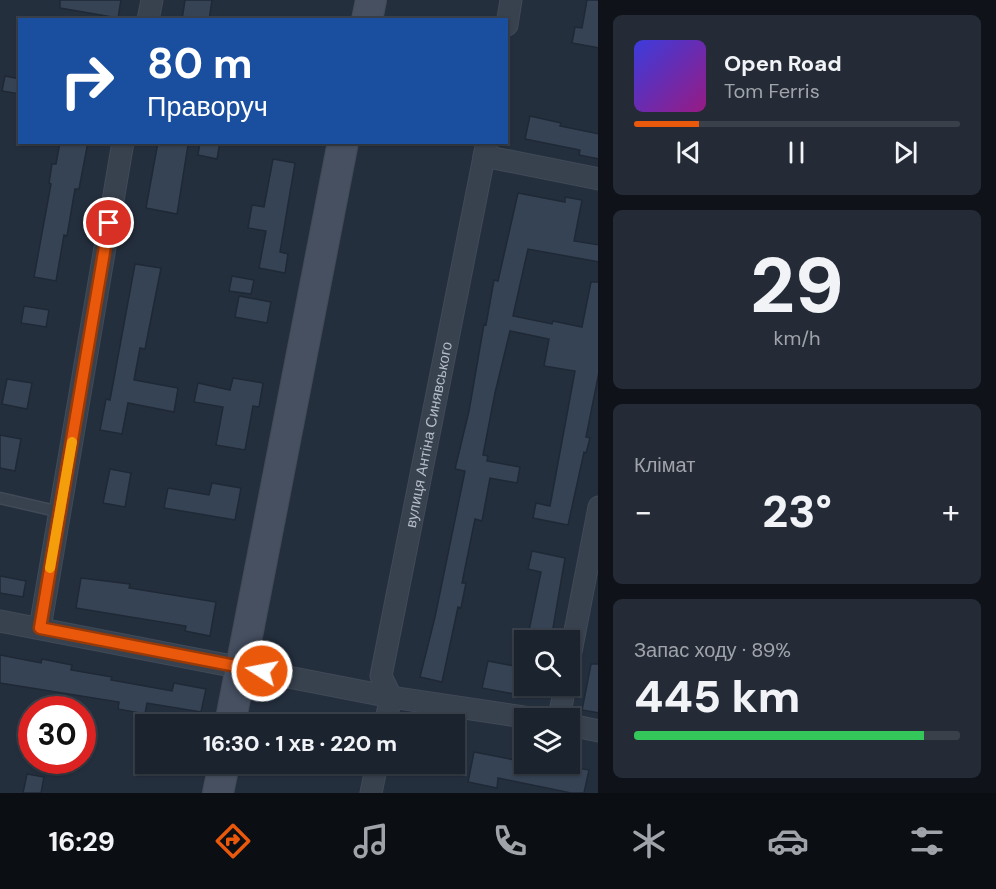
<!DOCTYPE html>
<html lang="uk">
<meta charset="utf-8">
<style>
body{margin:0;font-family:"DM Sans",sans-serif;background:#242b36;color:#f1f3f6;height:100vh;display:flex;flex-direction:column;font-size:22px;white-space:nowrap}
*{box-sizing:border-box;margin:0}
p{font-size:20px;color:#a0a4aa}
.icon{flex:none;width:33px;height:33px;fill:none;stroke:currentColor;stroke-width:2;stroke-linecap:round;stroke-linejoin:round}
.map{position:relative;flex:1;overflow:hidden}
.details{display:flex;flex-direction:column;gap:15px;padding:15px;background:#0f1319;width:398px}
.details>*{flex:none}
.hud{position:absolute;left:18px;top:18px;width:490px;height:126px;border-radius:0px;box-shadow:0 2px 4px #0004,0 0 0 2px #39404a;background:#1a4fa0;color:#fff;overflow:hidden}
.controls{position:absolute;left:514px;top:630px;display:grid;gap:12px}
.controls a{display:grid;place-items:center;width:66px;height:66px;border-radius:0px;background:#1b232e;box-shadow:0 2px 4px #0004,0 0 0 2px #39404a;font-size:30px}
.speed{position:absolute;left:18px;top:696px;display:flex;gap:12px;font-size:30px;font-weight:700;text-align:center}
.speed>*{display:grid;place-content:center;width:78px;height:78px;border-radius:50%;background:#1b232e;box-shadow:0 2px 4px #0004,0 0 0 2px #39404a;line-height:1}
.speed .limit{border:9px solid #d22;background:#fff;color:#111}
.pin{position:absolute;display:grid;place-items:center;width:51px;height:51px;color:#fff;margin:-26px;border:3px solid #fff;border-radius:50%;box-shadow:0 2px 6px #0007}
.me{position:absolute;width:66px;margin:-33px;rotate:281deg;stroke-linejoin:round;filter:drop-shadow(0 0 4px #0008)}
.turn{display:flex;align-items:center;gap:21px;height:126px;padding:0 30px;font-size:27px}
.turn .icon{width:78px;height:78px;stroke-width:2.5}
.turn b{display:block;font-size:42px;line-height:51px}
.big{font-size:45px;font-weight:800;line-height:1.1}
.details .widget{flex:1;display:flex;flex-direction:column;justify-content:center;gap:9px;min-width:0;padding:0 21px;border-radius:9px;background:#242b36}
.details .dial{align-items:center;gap:0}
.dial b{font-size:78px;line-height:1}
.song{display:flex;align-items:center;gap:18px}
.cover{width:72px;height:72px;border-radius:9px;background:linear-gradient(135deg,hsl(240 70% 55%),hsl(310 70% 35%))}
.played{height:6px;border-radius:3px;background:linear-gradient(90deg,#ea580c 20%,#39404a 20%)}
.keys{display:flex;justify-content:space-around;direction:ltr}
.heat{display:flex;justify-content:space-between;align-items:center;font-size:33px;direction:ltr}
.charge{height:9px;border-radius:4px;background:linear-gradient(90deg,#34c759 89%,#39404a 0)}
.trip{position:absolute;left:135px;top:714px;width:330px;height:60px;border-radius:0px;background:#1b232e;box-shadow:0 2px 4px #0004,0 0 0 2px #39404a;font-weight:800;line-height:60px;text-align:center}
.tab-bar{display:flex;height:96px;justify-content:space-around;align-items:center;background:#0b0e12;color:#a0a4aa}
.tab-bar .icon{width:42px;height:42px}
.tab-bar .current{color:#ea580c}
.tab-bar b{font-size:27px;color:#f1f3f6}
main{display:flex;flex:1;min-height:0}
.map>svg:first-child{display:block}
.building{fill:#364354;stroke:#1f2835;stroke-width:1.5}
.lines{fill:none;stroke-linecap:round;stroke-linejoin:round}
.lane-casing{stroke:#414a57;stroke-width:13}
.street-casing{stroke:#414a57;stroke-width:23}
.secondary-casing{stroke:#414a57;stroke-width:32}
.lane{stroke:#38414e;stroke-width:10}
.street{stroke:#38414e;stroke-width:21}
.secondary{stroke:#465061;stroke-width:30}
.route-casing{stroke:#983908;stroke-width:15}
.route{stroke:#ea580c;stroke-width:10}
.slow{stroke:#f59e0b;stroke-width:10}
.labels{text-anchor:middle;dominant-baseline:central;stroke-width:6;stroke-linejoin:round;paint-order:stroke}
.street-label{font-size:15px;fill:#b4bcc9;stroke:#1d2633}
</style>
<main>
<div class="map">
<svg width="599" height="793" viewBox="0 0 599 793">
<rect width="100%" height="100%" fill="#242f3e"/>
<path class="building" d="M 60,0 L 121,0 L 118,18 L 60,8 Z
M 185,0 L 212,0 L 209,20 L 182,20 Z
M 587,0 L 599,0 L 599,48 L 572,43 L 575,27 L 582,28 Z
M 5,76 L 20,79 L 20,94 L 2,91 Z
M 530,116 L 561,123 L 560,126 L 599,134 L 599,159 L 579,155 L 580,150 L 525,139 Z
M 60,142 L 88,142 L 79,189 L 75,189 L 67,236 L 64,235 L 56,281 L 34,277 L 51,184 L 49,183 L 52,164 L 56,164 Z
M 158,142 L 188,145 L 177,214 L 146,208 Z
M 200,142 L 220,142 L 217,159 L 198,155 Z
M 273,159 L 295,163 L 280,252 L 288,254 L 285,273 L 259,268 L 266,231 L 248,228 L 252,205 L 264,207 Z
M 518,193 L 565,202 L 565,197 L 582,200 L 574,241 L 599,245 L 599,262 L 528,249 L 513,316 L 552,324 L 553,321 L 582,327 L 591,282 L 599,282 L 599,372 L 586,437 L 590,438 L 586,453 L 584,452 L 568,525 L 533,518 L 536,503 L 550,506 L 575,371 L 544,366 L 549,339 L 510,331 L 495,393 L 483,455 L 488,456 L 487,461 L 520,467 L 517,483 L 490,478 L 482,521 L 475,519 L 462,583 L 466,583 L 461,608 L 458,607 L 442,682 L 420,677 L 435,617 L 465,471 L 455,469 L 469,411 L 484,324 L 486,325 L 494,280 L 498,281 Z
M 135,264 L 161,268 L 145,349 L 140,348 L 134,380 L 178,388 L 174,412 L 128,403 L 122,434 L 100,430 L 106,399 L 110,400 Z
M 232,276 L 254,280 L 251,294 L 229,291 Z
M 239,296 L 271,302 L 267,323 L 235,317 Z
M 24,306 L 49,310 L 46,327 L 21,323 Z
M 233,378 L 263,383 L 259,407 L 253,406 L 245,450 L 216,445 L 223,407 L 194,402 L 198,383 L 230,390 Z
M 7,379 L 32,383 L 27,409 L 2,404 Z
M 0,435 L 21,439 L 15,471 L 0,468 Z
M 110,469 L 131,473 L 125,507 L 103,503 Z
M 212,483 L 241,488 L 235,520 L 164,508 L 168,488 L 209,495 Z
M 532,551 L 565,558 L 551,640 L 527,640 L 541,572 L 528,569 Z
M 0,576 L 26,581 L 23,597 L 0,593 Z
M 81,578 L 130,584 L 129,588 L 216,602 L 210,636 L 185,631 L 186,626 L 76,608 Z
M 0,655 L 41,663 L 42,659 L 72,665 L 71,670 L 112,677 L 111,680 L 172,691 L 174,683 L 206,689 L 201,712 L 147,703 L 145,714 L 118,709 L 119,702 L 0,683 Z
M 488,661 L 525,668 L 525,696 L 482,688 Z
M 591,664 L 599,664 L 599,713 L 582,710 Z
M 474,752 L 525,762 L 525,764 L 556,764 L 589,770 L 584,793 L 571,793 L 498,778 L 497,788 L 468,782 Z
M 27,774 L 44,777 L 41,793 L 23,793 Z"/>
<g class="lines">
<defs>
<path id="lane" d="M 0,498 L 60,512"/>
<g id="street">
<path d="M 148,20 L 152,0"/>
<path d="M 507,25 L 511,0"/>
<path d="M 484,156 L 599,179"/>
<path d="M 0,621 L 391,697 L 531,718"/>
<path d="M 40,628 L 123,142"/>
<path d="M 570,657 L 599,507"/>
<path d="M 559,718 L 565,686"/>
<path id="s1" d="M 385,724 L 391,697 L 381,676 L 487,142"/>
<path d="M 570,725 L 599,731"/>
<path d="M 371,793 L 377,764"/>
</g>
<path id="secondary" d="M 367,20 L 371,0
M 230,724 L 343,142
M 218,793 L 224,764"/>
</defs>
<use href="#lane" class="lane-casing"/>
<use href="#street" class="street-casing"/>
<use href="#secondary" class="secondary-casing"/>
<use href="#lane" class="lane"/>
<use href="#street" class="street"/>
<use href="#secondary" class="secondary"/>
</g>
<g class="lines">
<defs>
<path id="route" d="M 109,223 L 40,628 L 262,671"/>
</defs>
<use href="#route" class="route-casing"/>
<use href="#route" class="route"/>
<path class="slow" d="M 50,568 L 72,442"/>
</g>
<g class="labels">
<g class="street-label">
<text stroke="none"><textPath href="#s1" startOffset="297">вулиця Антіна Синявського</textPath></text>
</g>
</g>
</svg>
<div class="controls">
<a><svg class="icon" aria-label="search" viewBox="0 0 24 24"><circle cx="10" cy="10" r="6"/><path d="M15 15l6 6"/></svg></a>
<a><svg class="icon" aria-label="layers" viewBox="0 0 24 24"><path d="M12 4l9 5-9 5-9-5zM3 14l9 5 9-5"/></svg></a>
</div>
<div class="speed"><div class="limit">30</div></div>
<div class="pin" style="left:109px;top:223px;background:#d93025"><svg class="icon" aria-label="arrive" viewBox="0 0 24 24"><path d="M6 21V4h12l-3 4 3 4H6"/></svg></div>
<svg class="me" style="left:262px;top:671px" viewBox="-20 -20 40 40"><circle r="17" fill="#ea580c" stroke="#fff" stroke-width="3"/><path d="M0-11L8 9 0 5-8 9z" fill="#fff"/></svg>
<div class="trip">16:30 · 1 хв · 220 m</div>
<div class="hud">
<div class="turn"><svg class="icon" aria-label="right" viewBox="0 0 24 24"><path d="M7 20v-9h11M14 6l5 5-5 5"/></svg><div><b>80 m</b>Праворуч</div></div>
</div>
</div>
<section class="details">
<div class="widget">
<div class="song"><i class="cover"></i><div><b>Open Road</b><p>Tom Ferris</p></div></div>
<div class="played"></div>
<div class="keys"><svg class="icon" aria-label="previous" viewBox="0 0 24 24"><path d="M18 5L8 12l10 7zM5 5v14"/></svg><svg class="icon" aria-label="pause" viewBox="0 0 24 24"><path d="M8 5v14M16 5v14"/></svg><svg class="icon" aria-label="next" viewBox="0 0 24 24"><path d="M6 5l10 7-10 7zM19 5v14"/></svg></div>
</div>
<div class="widget dial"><b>29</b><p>km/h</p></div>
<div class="widget"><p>Клімат</p>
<div class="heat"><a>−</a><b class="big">23°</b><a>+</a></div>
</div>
<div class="widget"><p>Запас ходу · 89%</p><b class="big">445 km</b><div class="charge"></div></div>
</section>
</main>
<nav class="tab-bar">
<b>16:29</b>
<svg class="icon current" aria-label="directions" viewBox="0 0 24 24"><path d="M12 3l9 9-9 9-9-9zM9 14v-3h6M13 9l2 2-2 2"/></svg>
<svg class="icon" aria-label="music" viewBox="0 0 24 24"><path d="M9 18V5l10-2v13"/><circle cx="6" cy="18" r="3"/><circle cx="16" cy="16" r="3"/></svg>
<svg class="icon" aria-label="phone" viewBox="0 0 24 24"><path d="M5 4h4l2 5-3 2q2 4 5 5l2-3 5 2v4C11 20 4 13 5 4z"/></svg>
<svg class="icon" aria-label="climate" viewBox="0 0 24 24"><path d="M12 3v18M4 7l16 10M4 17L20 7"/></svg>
<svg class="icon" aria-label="car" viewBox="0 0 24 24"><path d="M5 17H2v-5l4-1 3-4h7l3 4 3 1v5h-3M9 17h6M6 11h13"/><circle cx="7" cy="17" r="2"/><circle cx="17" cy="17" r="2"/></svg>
<svg class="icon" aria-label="filters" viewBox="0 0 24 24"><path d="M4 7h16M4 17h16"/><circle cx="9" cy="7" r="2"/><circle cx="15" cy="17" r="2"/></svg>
</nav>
